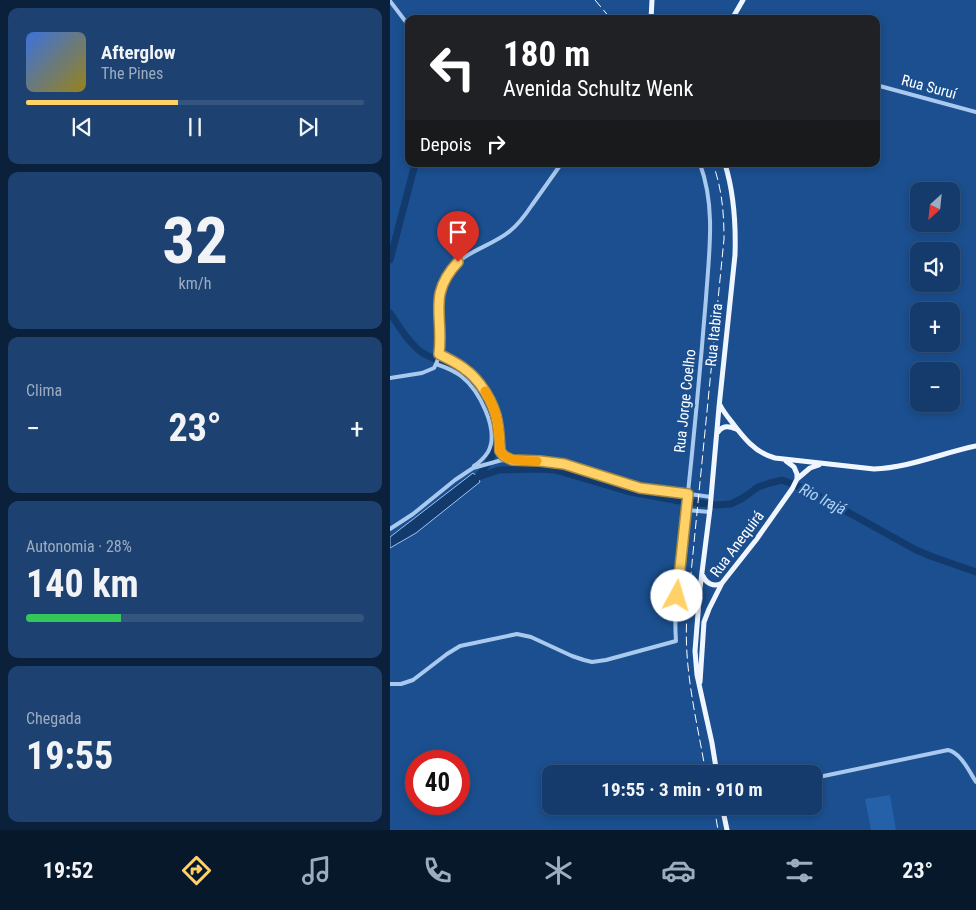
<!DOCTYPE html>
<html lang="pt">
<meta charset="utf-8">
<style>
body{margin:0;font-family:"Roboto Condensed",sans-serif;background:#1d4271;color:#f1f3f6;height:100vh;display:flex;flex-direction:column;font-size:19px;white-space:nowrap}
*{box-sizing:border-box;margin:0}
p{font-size:16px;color:#9dadc1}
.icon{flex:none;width:28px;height:28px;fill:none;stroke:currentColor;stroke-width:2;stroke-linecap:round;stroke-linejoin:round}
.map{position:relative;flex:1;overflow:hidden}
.panel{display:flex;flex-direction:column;gap:8px;padding:8px;background:#0b203b;width:390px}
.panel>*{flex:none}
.guide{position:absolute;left:15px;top:15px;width:475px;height:152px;border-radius:10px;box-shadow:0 2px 8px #0003,0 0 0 1px #33557e;background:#202124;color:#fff;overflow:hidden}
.needle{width:32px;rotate:207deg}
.tools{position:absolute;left:520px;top:182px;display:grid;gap:10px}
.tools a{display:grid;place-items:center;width:50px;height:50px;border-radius:10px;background:#143b6b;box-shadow:0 2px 8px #0003,0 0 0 1px #33557e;font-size:25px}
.speed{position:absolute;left:15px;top:750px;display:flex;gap:10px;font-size:25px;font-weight:700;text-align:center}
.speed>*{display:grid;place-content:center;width:65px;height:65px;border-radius:50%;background:#143b6b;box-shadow:0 2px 8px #0003,0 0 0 1px #33557e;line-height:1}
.speed .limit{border:8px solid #d22;background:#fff;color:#111}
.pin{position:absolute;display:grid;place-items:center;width:42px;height:42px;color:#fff;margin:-51px -21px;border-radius:50% 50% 50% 0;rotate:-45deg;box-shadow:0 0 5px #0007}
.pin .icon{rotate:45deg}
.me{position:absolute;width:55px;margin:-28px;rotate:6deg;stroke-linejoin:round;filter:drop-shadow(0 0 4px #0008)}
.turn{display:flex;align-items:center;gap:18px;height:105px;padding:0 15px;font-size:22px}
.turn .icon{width:65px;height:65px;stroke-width:2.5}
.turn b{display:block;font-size:35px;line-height:42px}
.then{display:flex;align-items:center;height:48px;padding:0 15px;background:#0003;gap:10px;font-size:19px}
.big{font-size:38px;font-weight:700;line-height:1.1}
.panel .widget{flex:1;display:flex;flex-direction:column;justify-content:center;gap:8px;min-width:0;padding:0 18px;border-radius:10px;background:#1d4271}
.panel .dial{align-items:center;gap:0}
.dial b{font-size:65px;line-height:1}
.song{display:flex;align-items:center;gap:15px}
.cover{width:60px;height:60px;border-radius:8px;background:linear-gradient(135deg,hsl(220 70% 55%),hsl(50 70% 35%))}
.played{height:5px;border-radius:2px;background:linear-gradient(90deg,#ffd166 45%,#33557e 45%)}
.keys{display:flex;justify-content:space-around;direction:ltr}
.heat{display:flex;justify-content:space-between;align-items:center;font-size:28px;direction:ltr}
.charge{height:8px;border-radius:4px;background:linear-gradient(90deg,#34c759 28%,#33557e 0)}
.trip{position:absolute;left:152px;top:765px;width:280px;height:50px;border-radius:10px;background:#143b6b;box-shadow:0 2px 8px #0003,0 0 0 1px #33557e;font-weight:700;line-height:50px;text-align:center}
.tabs{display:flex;height:80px;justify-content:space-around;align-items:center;background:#08182b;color:#9dadc1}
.tabs .icon{width:35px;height:35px}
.tabs .on{color:#ffd166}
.tabs b{font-size:22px;color:#f1f3f6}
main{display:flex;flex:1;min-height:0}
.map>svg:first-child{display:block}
.green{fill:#2461a8}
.water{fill:#123a6d;stroke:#9cc4f0}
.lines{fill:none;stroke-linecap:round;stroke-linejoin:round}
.river{stroke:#123a6d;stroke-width:7}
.minor{stroke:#a9c9ee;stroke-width:4}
.major{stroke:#f0f6ff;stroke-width:5}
.rail{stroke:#fff;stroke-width:1;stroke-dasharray:9 4;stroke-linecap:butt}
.route-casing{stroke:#a68842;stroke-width:12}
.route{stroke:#ffd166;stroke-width:9}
.slow{stroke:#f59e0b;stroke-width:9}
.labels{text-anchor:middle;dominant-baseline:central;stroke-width:5;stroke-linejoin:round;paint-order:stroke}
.street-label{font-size:15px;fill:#fff;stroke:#1b4f8f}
.water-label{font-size:16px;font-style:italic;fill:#b5d3f5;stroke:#1b4f8f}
</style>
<main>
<section class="panel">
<div class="widget">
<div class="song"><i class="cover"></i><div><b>Afterglow</b><p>The Pines</p></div></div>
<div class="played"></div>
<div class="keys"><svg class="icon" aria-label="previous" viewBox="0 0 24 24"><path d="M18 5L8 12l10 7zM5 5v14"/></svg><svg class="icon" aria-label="pause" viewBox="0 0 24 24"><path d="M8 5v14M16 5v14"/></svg><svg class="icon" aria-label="next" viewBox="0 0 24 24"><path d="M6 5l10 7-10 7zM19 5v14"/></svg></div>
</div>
<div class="widget dial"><b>32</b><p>km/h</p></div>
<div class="widget"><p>Clima</p>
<div class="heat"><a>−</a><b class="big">23°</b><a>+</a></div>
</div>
<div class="widget"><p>Autonomia · 28%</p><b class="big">140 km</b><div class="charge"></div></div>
<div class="widget"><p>Chegada</p><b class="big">19:55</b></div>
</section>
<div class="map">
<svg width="586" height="830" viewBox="0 0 586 830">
<rect width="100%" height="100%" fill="#1b4f8f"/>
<path class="green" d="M 500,795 L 506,830 L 481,830 L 475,799 Z"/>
<path class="water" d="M 83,473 L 88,477 L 90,482 L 26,533 L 0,548 L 0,537 Z"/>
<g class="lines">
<path class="river" d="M 0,260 L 25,164
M 0,313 C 9,326 18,342 31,352 C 42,359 55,362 66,368 C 92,383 106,410 105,439 C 105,444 105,449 103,454 C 100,462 93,469 88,477
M 81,482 L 88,477 L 109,470 L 148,469 L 165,470 L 240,492 L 290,501 L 327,505 L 341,504 L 353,498 L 368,487 L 380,483 L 392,480 L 418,490 L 526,550 L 543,557 L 586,572"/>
<path class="minor" d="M 0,1 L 19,26
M 486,85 L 586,112
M 49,354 L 75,369 L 83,375 L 94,389 L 104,407 L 107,418 L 109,432 L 110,451 L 114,456 L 120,459
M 46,364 C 55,367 63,370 71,376 C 89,390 110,430 98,452 C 94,458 90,462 84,466
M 0,378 L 32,373 L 44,368 C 61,339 38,307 58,274 C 72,251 101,247 120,231 C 129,224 136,214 142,205 C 152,191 162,177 171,164
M 296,510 L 320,512
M 0,529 L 23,514 L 65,480 L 83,468 L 112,460 L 144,461 L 174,464 L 249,487 L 321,497
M 0,684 L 11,684 L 23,680 L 57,654 L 70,646 L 127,634 L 141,637 L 182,656 L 194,660 L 202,662 L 216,660 L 286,641 C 283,601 291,561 295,521 C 303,447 310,373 316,298 C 319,253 326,207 310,164
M 424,778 L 558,750 C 571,753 579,771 586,782"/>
<path class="major" d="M 261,19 L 262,0
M 342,19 L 353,0
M 330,405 C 333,411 337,416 341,421 C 353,437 365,453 385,458 L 484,469 C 518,468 552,453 586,446
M 328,432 C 333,425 339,426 346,429
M 407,479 L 420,468 L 429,465
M 313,576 C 316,583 324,588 332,583
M 310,682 L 314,622 L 319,609 L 332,583 L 366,540 L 402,489 L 407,479 L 407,474 L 404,467 L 396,461
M 327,774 L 322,743 L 307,675 L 305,651 L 310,588 L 320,509 L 329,407 L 345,255 C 346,224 344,193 335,164
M 332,806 L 337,830"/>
<path class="rail" d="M 205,0 L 221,19
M 316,774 C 307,721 293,668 297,614 L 334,239 C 334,213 332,189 323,164
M 324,806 L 328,830"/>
</g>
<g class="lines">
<defs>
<path id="route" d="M 68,262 C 37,295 54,316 49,354 C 58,359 68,363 76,370 C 82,374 86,379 90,384 C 107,407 109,423 110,451 L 114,456 L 122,460 L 150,461 L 174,464 L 250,488 L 298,494 L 287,596"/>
</defs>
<use href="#route" class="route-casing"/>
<use href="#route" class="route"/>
<path class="slow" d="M 95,391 C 108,412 109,426 110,451 C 118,463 134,460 147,461"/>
</g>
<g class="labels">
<g class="street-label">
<text transform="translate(539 87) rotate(15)">Rua Suruí</text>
<text transform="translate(324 335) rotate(-84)">Rua Itabira</text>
<text transform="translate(295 401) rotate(-84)">Rua Jorge Coelho</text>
<text transform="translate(347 544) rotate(-53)">Rua Anequirá</text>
</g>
<g class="water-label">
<text transform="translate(433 499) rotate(27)">Rio Irajá</text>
</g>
</g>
</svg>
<div class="tools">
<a><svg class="needle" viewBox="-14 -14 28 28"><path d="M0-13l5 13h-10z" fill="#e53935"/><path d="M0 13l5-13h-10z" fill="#9dadc1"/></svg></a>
<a><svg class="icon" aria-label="sound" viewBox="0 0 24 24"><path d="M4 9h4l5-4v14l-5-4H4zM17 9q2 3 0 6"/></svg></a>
<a>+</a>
<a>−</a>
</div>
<div class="speed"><div class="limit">40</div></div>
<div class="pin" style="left:68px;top:262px;background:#d93025"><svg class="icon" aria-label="arrive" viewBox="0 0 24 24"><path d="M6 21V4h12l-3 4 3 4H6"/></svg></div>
<svg class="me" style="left:287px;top:596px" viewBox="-20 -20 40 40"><circle r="19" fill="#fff"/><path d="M0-13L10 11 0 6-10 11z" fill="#ffd166"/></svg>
<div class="trip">19:55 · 3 min · 910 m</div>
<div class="guide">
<div class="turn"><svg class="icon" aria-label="left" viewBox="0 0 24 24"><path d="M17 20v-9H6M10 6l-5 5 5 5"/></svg><div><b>180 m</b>Avenida Schultz Wenk</div></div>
<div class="then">Depois<svg class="icon" aria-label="right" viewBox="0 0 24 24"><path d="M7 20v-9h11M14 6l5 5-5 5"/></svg></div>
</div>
</div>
</main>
<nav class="tabs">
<b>19:52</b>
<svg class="icon on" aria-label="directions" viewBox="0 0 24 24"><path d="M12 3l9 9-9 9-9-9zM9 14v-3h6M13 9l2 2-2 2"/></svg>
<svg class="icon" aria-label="music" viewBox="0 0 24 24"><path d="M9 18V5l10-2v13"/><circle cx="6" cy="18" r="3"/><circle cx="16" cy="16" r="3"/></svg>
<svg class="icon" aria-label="phone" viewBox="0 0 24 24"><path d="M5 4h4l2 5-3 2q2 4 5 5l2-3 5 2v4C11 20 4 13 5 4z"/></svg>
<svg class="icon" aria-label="climate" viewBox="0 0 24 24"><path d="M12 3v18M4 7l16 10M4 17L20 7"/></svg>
<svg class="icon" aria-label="car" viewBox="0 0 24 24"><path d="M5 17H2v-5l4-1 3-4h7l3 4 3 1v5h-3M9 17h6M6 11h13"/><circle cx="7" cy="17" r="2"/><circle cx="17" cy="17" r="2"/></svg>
<svg class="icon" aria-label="filters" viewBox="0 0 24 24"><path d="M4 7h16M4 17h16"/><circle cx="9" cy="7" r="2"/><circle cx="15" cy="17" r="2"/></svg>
<b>23°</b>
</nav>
